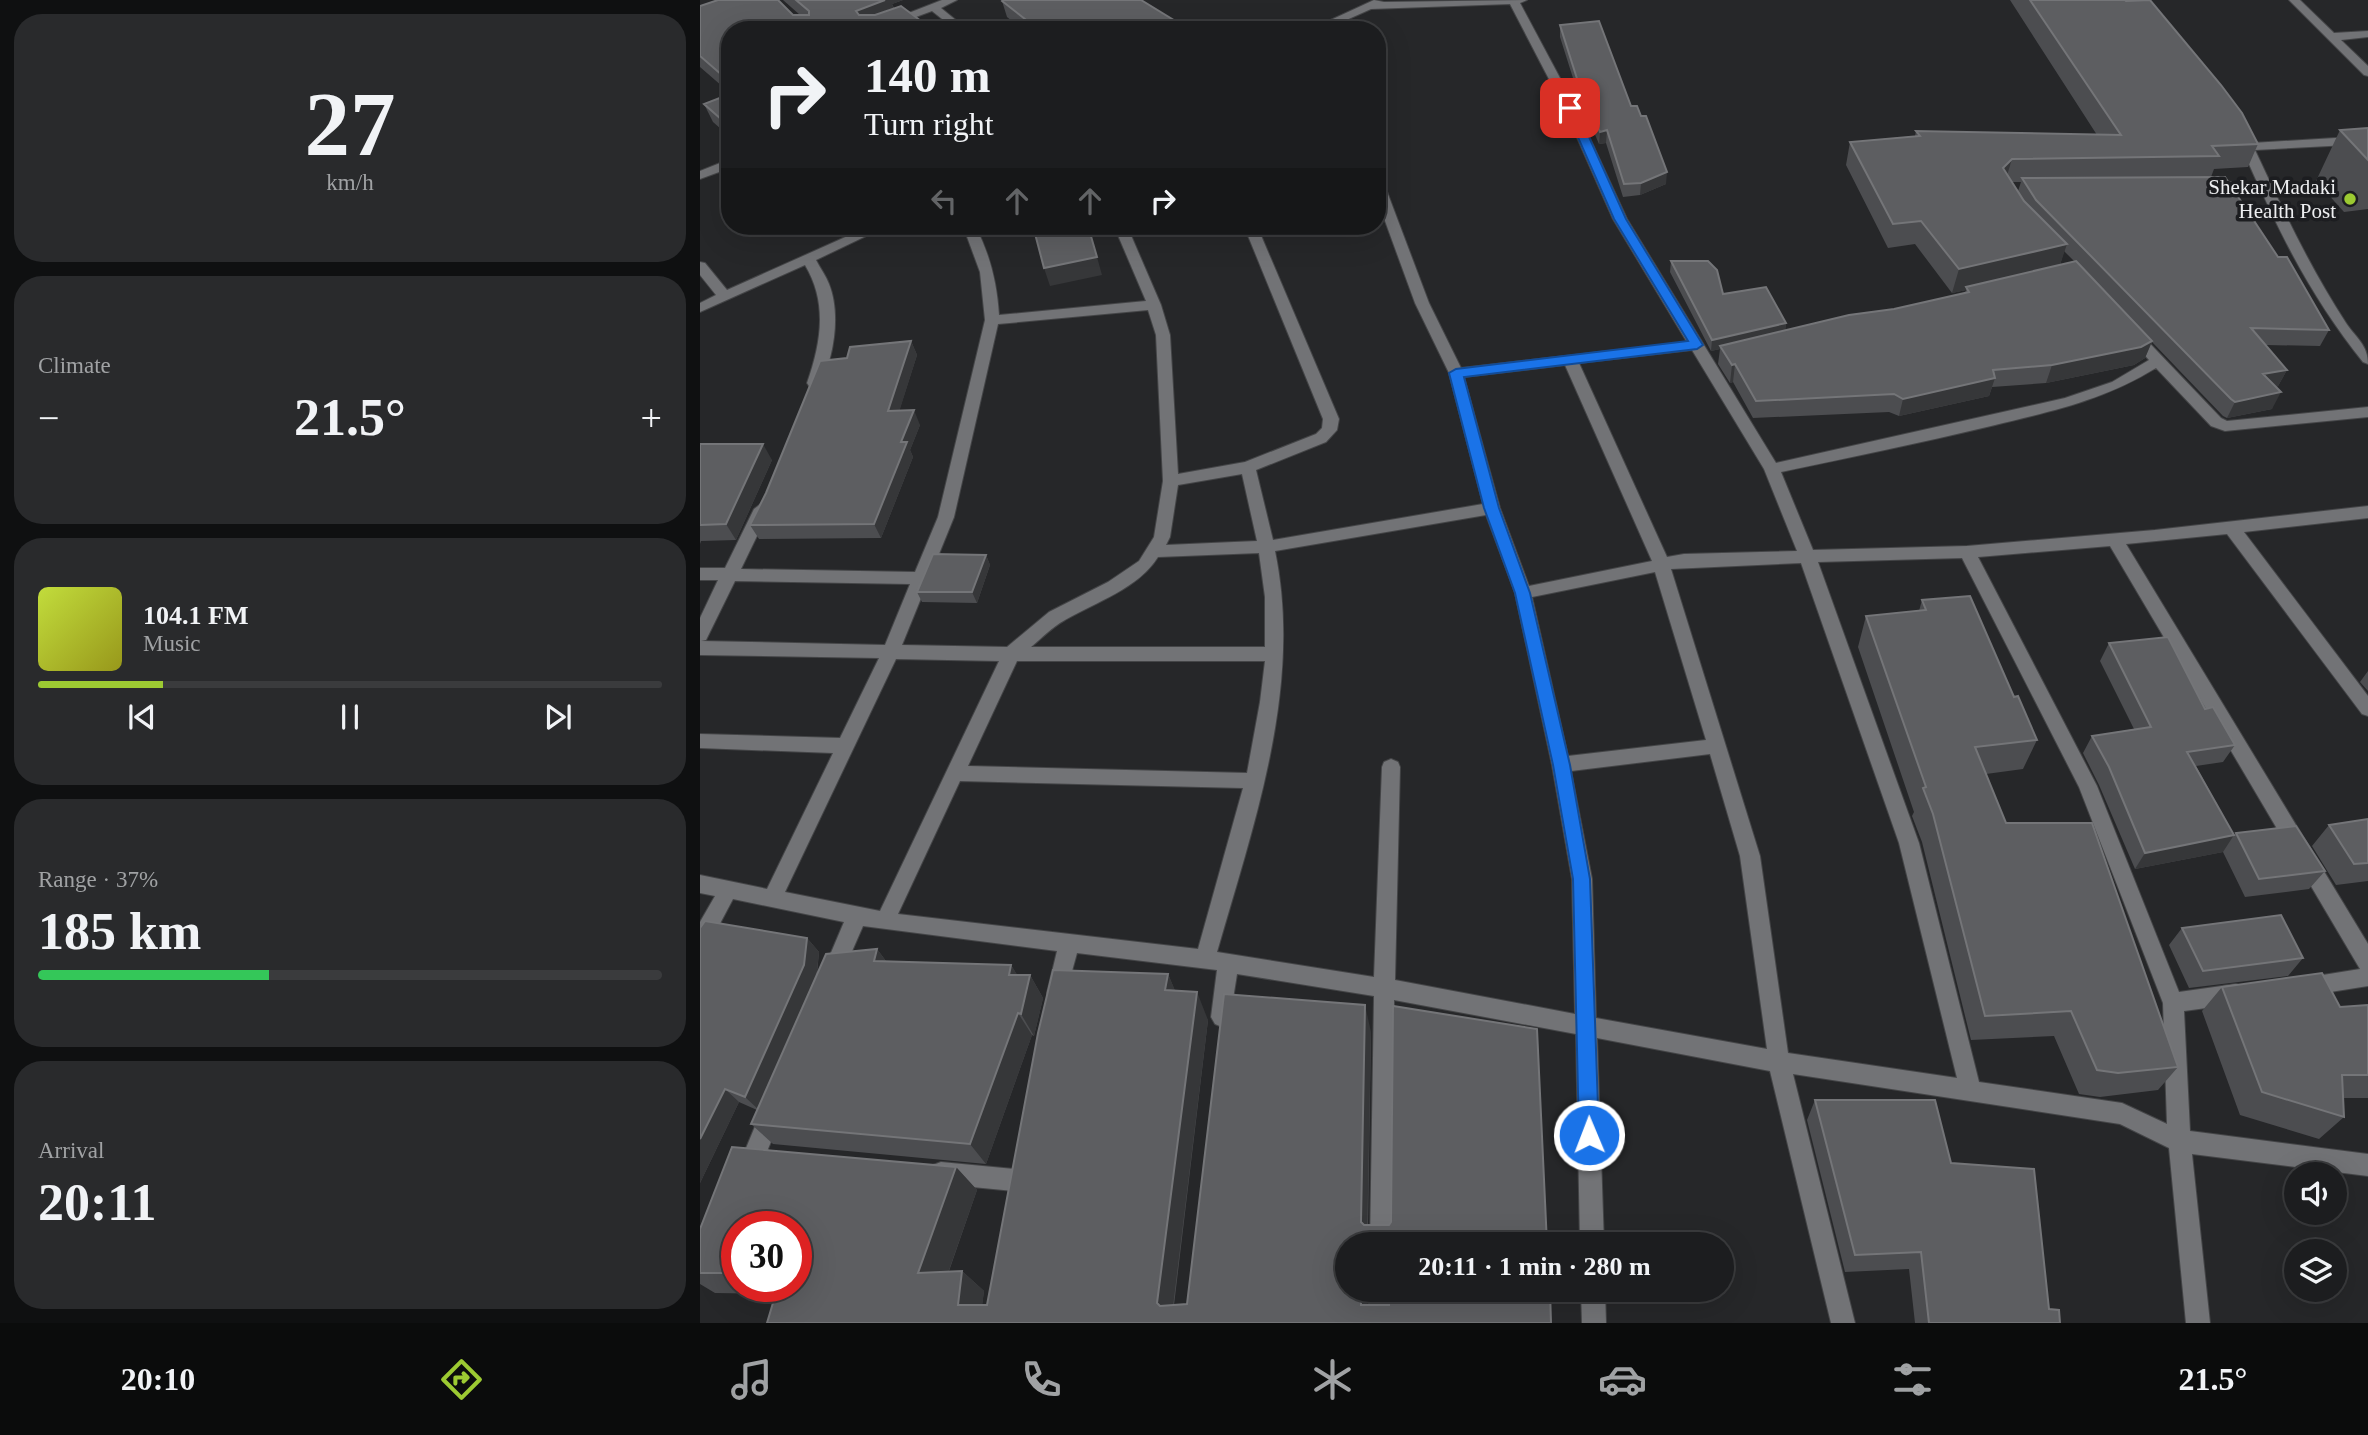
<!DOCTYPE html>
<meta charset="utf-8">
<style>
body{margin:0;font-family:Georgia,serif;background:#292a2c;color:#f1f3f6;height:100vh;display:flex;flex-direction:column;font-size:26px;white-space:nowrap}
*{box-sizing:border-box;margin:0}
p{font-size:23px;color:#a0a2a4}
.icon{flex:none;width:38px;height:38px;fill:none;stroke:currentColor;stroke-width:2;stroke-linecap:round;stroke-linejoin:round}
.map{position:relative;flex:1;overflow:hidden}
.drawer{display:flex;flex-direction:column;gap:14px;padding:14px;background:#0f1011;width:700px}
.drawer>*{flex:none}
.banner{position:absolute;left:21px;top:21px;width:665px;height:214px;border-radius:28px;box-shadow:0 7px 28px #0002,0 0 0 2px #3a3b3d;background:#1c1d1f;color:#f1f3f6;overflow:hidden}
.tools{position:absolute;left:1584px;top:1162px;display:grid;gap:14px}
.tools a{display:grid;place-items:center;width:63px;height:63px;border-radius:50%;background:#1c1d1f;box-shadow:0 7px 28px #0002,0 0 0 2px #3a3b3d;font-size:35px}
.speed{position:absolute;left:21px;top:1211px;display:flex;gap:14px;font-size:35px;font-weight:700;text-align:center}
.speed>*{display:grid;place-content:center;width:91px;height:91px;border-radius:50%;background:#1c1d1f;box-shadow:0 7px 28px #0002,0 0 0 2px #3a3b3d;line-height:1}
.speed .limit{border:10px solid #d22;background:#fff;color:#111}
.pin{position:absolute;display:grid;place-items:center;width:60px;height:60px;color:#fff;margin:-30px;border-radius:14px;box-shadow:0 4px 10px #0006}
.me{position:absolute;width:77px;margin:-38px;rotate:359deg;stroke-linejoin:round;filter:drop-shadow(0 0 5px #0008)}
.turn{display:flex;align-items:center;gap:24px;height:147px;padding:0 28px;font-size:32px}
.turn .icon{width:91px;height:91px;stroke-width:2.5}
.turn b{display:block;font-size:49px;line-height:60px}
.lanes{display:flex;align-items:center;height:66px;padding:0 28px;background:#0003;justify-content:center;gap:35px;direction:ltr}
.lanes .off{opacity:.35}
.big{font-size:52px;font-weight:800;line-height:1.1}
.drawer .widget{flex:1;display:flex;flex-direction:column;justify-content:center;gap:10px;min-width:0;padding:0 24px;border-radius:28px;background:#292a2c}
.drawer .dial{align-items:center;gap:0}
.dial b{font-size:91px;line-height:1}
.song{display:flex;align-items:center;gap:21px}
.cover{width:84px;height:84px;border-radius:10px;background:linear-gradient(135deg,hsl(70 70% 55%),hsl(60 70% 35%))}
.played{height:7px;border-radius:4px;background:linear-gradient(90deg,#9cca32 20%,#3a3b3d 20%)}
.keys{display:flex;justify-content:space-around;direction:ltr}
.heat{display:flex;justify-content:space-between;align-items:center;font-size:38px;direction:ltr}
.charge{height:10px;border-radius:5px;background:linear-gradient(90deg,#34c759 37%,#3a3b3d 0)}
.trip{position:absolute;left:635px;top:1232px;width:399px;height:70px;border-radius:35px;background:#1c1d1f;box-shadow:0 7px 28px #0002,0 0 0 2px #3a3b3d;font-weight:800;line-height:70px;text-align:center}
.tabs{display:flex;height:112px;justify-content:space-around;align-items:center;background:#0b0c0c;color:#a0a2a4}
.tabs .icon{width:49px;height:49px}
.tabs .selected{color:#9cca32}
.tabs b{font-size:32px;color:#f1f3f6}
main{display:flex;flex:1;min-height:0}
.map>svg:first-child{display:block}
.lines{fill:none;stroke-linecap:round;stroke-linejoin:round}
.minor-casing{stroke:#444547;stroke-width:2}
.minor{fill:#727376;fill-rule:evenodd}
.wall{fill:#4c4d50;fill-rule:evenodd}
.shaded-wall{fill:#363739}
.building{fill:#5d5e61;stroke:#747578;stroke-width:2}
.route{fill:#1a73e8;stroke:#114b97;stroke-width:2}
.poi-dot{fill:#9cca32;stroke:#1c1d20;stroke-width:2.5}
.labels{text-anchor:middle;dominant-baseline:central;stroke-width:7;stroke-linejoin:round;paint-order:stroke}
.far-poi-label{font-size:21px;fill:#edeef0;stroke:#1c1d20;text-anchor:end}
</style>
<main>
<section class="drawer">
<div class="widget dial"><b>27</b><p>km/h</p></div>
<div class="widget"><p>Climate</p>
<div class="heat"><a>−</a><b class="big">21.5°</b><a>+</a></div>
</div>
<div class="widget">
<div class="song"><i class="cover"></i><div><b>104.1 FM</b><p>Music</p></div></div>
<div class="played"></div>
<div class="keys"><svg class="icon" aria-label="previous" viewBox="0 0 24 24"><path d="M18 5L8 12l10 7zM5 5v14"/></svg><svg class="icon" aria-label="pause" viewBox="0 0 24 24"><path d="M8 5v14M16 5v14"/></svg><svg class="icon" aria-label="next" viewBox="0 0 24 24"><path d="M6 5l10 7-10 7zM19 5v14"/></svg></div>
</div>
<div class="widget"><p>Range · 37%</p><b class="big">185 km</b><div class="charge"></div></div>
<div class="widget"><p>Arrival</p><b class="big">20:11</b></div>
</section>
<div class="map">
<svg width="1668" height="1323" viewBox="0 0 1668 1323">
<rect width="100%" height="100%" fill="#262729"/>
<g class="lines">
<defs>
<path id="minor" d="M 242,0 L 257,0 L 241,8 L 268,30 L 256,30 L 232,11 L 181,30 L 165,30 Z
M 674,0 L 684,2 L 827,0 L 820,3 L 876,108 L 927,219 L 1076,463 L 1365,398 L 1412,382 L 1449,360 L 1425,333 L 1432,329 L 1437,330 L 1521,418 L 1527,421 L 1668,407 L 1668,417 L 1525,431 L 1511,426 L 1456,368 C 1402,401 1352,411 1291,426 C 1221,443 1151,457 1081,472 L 1113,550 L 1267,546 L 1455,530 L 1668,506 L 1668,518 L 1544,532 L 1668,696 L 1668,716 L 1662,714 L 1527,534 L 1426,544 L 1668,944 L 1668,986 L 1605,996 L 1598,993 L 1595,986 L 1598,979 L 1660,969 L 1410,546 L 1278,557 L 1397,786 L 1479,992 L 1536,984 L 1543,987 L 1546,994 L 1543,1001 L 1536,1004 L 1484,1011 L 1490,1131 L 1668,1154 L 1668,1176 L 1492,1154 L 1510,1323 L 1486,1323 L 1469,1148 L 1420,1124 L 1093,1074 L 1155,1323 L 1131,1323 L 1070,1071 L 897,1038 L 904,1244 L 880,1244 L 876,1034 L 694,1000 L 694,1244 L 670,1244 L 674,996 L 537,974 L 529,1024 L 522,1027 L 515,1024 L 511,1017 L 517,970 L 377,953 L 364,1000 L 357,1003 L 350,1000 L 347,993 L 357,951 L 163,926 L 139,981 L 132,983 L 125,981 L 122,974 L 144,922 L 33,899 L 7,948 L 0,951 L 0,922 L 15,896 L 0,893 L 0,875 L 67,889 L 133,753 L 0,748 L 0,734 L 140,738 L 179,658 L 0,655 L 0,618 L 18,580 L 0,580 L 0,568 L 25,568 L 54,509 L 62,503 L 70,509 L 41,569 L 215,572 L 238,517 L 285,320 L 280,272 L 263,226 L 275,226 C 290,254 297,283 299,315 L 446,301 L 414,226 L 427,226 L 461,305 L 470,335 L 478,474 L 545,462 L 616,434 L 622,428 L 623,419 L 544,226 L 557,226 L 639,419 L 637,430 L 626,442 L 556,470 L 573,540 L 783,504 L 749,373 L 715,303 L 677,199 L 677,177 L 683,181 L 729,303 L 761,368 L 987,342 L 913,219 L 864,108 L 810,4 L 671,9 L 624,30 L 609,30 ZM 448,310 L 456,335 L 463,481 L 454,537 L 439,561 L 408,582 L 349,612 L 307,647 L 202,645 L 254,517 L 298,324 ZM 992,350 L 1064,469 L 1097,551 L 984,554 L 967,557 L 879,363 ZM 865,365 L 952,561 L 829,586 L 800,508 L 764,377 ZM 542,474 L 557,541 L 466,545 L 470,537 L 478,485 ZM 786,515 L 815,593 L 852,765 L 872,879 L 875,1014 L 695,980 L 700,767 L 698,762 L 691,759 L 684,762 L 682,767 L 674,977 L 517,952 C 554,823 603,686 575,551 ZM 559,553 L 565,597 L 565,647 L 331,647 C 342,638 352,627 365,620 C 396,602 439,588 458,557 ZM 1262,558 L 1379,787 L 1463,1003 L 1467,1124 L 1422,1103 L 1279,1082 L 1219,843 L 1118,562 ZM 1101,563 L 1199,843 L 1257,1078 L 1088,1053 L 1060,856 L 971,569 ZM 955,572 L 1006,740 L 868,756 L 832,597 ZM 35,581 L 210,584 L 185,645 L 1,641 L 6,640 ZM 196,659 L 299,661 L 180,911 L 85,892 ZM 317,661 L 565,661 L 560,702 L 547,773 L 268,766 ZM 1010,754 L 1040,856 L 1067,1049 L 896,1018 L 892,879 L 871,771 ZM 260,781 L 543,788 L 498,949 L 198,914 Z
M 1589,0 L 1600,0 L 1634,33 L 1668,31 L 1668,37 L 1641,40 L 1668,66 L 1668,76 L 1664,75 Z
M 1542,131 L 1546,132 L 1552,143 L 1668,136 L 1668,144 L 1555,150 C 1583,210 1610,268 1646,323 C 1656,338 1668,345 1668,364 L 1663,362 C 1621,310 1588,251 1561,190 L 1507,190 L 1501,186 L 1507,182 L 1557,182 L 1536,135 Z
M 30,159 L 30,168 L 0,179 L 0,171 Z
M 170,226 L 187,226 L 116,260 C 120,268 126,276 129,284 C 141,314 134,359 119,386 L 109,386 L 107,383 C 121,343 128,303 105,265 L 0,312 L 0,303 L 16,295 L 0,275 L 0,262 L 5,263 L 27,290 Z
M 71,1104 L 79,1107 L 82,1115 L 56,1178 L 48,1181 L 40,1178 L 37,1170 L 63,1107 Z
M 241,1162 L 314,1169 L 322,1172 L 325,1180 L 322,1188 L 314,1191 L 241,1184 L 233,1181 L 230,1173 L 233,1165 Z
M 669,1290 L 693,1290 L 693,1323 L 669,1323 Z
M 881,1290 L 905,1290 L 906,1323 L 882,1323 Z"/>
</defs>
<use href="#minor" class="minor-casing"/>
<use href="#minor" class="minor"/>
</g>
<path class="wall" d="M 83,0 L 203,0 L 192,4 L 194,8 L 233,30 L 30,30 L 30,93 L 0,67 L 0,6 L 100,15 Z
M 1310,0 L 1425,0 L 1558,144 L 1548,167 L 1514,169 L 1511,177 L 1578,257 L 1629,330 L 1620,346 L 1566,345 L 1587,370 L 1578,386 L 1576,387 L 1572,409 L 1527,418 L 1523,416 L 1452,342 L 1445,358 L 1434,365 L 1346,383 L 1292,387 L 1289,396 L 1199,416 L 1189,412 L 1053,418 L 1033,382 L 1030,383 L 1018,364 L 1020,349 L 1011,351 L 970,272 L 971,261 L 1023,294 L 1086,323 L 1085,331 L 1194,309 L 1265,293 L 1266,290 L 1252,293 L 1215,244 L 1188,248 L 1146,165 L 1150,142 L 1215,136 L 1216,131 L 1397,135 ZM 1312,182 L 1321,182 L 1318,191 ZM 1364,251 L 1375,262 L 1360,265 Z
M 302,1 L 490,30 L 323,30 L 307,17 Z
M 860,25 L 931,106 L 966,184 L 940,195 L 923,197 L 906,143 L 899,144 L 879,97 L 860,37 Z
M 30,94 L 30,137 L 13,122 L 4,104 Z
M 1668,128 L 1668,209 L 1644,212 L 1616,181 L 1640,130 Z
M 211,341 L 217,355 L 199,411 L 220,425 L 210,450 L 213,457 L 181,538 L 59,539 L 50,525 L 147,358 Z
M 0,444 L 72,460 L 36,540 L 1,541 L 0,544 Z
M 286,555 L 290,565 L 277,603 L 222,602 L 217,592 Z
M 1222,600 L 1314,697 L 1337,740 L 1323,769 L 1286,774 L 1306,823 L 1478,1067 L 1458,1090 L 1400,1097 L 1379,1094 L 1354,1036 L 1271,1040 L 1222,842 L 1212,816 L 1214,812 L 1158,647 L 1166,616 L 1219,611 Z
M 1409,643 L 1505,709 L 1535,745 L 1523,762 L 1496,766 L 1534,835 L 1536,833 L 1625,871 L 1609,889 L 1545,897 L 1523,852 L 1435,869 L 1399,785 L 1383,753 L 1392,736 L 1434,729 L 1400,661 Z
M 1668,671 L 1668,691 L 1660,682 Z
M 1668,819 L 1668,881 L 1636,885 L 1612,846 L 1629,825 Z
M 0,928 L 107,938 L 119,952 L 117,974 L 177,949 L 186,961 L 311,965 L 317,975 L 330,975 L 343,998 L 334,1036 L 332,1035 L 286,1164 L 73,1144 L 51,1124 L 57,1110 L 39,1102 L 0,1183 Z
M 1482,928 L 1603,958 L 1588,976 L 1489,988 L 1469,945 Z
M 468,974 L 475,991 L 508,1020 L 474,1305 L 487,1304 L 671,1032 L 668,1225 L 847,1244 L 648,1244 L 667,1290 L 667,1305 L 851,1323 L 67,1323 L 76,1294 L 15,1293 L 0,1284 L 0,1229 L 256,1167 L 277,1190 L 249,1271 L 262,1271 L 284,1291 L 282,1305 L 287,1305 ZM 37,1227 L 96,1286 L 37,1286 Z
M 1522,987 L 1640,1007 L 1668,1005 L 1668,1098 L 1643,1098 L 1644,1117 L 1619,1139 L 1540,1115 L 1502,1011 Z
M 1115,1100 L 1251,1163 L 1349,1309 L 1360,1323 L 1215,1323 L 1209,1269 L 1145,1272 L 1107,1120 Z"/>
<path class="shaded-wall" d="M 182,0 L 203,0 L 192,4 L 196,15 L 163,29 L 156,11 Z
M 907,130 L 906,143 L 899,144 L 900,132 Z
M 1312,159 L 1305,182 L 1303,168 Z
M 967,172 L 966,184 L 940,195 L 941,183 Z
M 1367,244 L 1359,268 L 1266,287 L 1266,290 L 1252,293 L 1259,269 Z
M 397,257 L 402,275 L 350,286 L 344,268 Z
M 1086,323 L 1085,333 L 1020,346 L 1020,349 L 1011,351 L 1012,340 Z
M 211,341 L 217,355 L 195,425 L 188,411 Z
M 1452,341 L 1445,358 L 1434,365 L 1346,383 L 1352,365 Z
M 1035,364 L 1033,382 L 1030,383 L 1032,365 Z
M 1587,370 L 1578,386 L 1555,390 L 1563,374 Z
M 1295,378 L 1289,396 L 1199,416 L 1203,399 Z
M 1581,392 L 1572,409 L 1527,418 L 1535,402 Z
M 214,410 L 220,425 L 210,450 L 213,457 L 181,538 L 174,524 L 201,442 Z
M 63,444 L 72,460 L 36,540 L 26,524 Z
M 286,555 L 290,565 L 277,603 L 272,592 Z
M 1534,835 L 1523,852 L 1435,869 L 1445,853 Z
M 107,938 L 119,952 L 116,979 L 59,1110 L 45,1097 Z
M 177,949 L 194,972 L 174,961 Z
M 311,965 L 325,987 L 309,975 Z
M 468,974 L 480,1002 L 465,990 Z
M 330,975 L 343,998 L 334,1036 L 321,1014 Z
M 497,992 L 508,1020 L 471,1323 L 457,1303 Z
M 665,1005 L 671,1032 L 667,1244 L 661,1222 Z
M 318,1013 L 332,1035 L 286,1164 L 270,1144 Z
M 25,1089 L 39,1102 L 0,1183 L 0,1139 Z
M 256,1167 L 277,1190 L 241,1293 L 218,1273 Z
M 262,1271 L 284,1291 L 280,1323 L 258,1305 Z
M 661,1290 L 667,1290 L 667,1323 L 661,1305 Z"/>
<path class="building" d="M 18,0 L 78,0 L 93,15 L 109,15 L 109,11 L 96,0 L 185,0 L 156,11 L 159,15 L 175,15 L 201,6 L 233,30 L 30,30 L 30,82 L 0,56 L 0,6 Z
M 303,0 L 441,0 L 490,30 L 339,30 L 302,1 Z
M 1330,0 L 1425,0 L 1426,1 L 1450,0 L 1521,85 L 1542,113 L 1558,144 L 1512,146 L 1519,156 L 1312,159 L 1303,168 L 1324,201 L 1367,244 L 1259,269 L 1221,221 L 1193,224 L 1150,142 L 1220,136 L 1216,131 L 1421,135 Z
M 899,21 L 931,106 L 937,106 L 941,116 L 946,116 L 967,172 L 941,183 L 924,184 L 907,130 L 900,132 L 879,85 L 860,25 Z
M 30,94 L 30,127 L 4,104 Z
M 1668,128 L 1668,160 L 1640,130 Z
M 1525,177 L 1578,257 L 1587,257 L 1629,330 L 1551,328 L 1587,370 L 1563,374 L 1581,392 L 1535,402 L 1531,399 L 1336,200 L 1322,178 Z
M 333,226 L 388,226 L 397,257 L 344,268 Z
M 971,261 L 1008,261 L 1017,270 L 1023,294 L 1066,287 L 1086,323 L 1012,340 Z
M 1376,261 L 1452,341 L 1441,347 L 1352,365 L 1293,370 L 1295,378 L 1203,399 L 1194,394 L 1056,401 L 1035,364 L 1032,365 L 1020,346 L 1149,315 L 1194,309 L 1269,292 L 1266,287 Z
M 211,341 L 188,411 L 214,410 L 201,442 L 207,442 L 174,524 L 50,525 L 66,493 L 120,361 L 147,358 L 150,347 Z
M 0,444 L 63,444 L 26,524 L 0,525 Z
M 233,554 L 286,555 L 272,592 L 217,592 Z
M 1270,596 L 1314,697 L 1318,696 L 1337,740 L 1275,747 L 1306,823 L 1392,823 L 1478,1067 L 1418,1073 L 1397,1070 L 1371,1011 L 1285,1016 L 1233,814 L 1223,788 L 1226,787 L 1166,616 L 1226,610 L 1222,600 Z
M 1468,637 L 1505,709 L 1513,707 L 1535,745 L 1487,752 L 1534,835 L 1445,853 L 1409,767 L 1392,736 L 1451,727 L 1409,643 Z
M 1668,819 L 1668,863 L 1654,864 L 1629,825 Z
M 1596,826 L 1625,871 L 1559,879 L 1536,833 Z
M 1581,915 L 1603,958 L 1503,971 L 1482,928 Z
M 5,921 L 107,938 L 104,965 L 45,1097 L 25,1089 L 0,1139 L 0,928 Z
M 177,949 L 174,961 L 311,965 L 309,975 L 330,975 L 321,1014 L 318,1013 L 270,1144 L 51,1124 L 126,954 Z
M 353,970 L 468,974 L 465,990 L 497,992 L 457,1303 L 460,1306 L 487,1304 L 524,994 L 665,1005 L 661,1222 L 664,1225 L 689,1225 L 691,1222 L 693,1006 L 837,1029 L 847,1244 L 648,1244 L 648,1290 L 661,1290 L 661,1305 L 689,1305 L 689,1290 L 850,1290 L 851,1323 L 67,1323 L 78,1286 L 96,1286 L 96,1227 L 37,1227 L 37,1273 L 0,1273 L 0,1229 L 32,1147 L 256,1167 L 218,1273 L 262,1271 L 258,1305 L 287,1305 L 338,1033 Z
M 1622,973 L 1640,1007 L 1668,1005 L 1668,1075 L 1642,1075 L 1644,1117 L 1562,1092 L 1522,987 Z
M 1115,1100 L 1235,1100 L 1251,1163 L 1334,1169 L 1349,1309 L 1359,1310 L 1360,1323 L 1229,1323 L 1221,1252 L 1155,1255 Z"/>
<path class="route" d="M 867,105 L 876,108 L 926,219 L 1003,345 L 997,349 L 764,377 L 799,508 L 830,593 L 870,765 L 890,879 L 899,1135 L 896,1142 L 889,1145 L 882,1142 L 879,1135 L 873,879 L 853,765 L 815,593 L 784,508 L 749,373 L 756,369 L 988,341 L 914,219 L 865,108 Z"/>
<circle class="poi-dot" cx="1650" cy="199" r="7"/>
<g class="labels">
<g class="far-poi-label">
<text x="1636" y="187">Shekar Madaki<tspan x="1636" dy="24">Health Post</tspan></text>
</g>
</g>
</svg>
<div class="tools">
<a><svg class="icon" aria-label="sound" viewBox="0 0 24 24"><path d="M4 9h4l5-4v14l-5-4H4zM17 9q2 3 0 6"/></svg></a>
<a><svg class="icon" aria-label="layers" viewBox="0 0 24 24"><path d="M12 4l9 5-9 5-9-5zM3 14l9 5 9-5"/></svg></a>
</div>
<div class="speed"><div class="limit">30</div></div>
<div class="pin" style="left:870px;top:108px;background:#d93025"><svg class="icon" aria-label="arrive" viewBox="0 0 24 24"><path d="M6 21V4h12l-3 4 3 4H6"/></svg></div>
<svg class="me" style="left:889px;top:1135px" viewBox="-20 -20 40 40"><circle r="17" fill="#1a73e8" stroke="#fff" stroke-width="3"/><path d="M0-11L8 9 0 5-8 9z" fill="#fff"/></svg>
<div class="trip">20:11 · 1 min · 280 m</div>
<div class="banner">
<div class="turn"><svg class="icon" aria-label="right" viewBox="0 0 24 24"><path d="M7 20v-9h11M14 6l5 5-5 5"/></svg><div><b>140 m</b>Turn right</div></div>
<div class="lanes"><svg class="icon off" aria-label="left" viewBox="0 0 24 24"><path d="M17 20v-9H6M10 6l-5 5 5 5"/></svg><svg class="icon off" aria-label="ahead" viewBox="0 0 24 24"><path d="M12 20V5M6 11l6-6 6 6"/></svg><svg class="icon off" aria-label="ahead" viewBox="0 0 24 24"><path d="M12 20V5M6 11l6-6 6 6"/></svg><svg class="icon" aria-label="right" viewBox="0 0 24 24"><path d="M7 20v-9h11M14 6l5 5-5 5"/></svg></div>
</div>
</div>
</main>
<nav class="tabs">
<b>20:10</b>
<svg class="icon selected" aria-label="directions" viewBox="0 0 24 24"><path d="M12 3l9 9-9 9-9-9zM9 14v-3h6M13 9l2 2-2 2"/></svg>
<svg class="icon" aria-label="music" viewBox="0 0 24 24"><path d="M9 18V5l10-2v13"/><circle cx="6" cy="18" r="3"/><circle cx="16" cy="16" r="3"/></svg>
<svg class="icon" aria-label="phone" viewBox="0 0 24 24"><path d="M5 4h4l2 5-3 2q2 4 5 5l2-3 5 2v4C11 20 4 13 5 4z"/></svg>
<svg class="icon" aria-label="climate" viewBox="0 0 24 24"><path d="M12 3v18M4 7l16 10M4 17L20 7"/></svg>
<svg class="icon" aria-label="car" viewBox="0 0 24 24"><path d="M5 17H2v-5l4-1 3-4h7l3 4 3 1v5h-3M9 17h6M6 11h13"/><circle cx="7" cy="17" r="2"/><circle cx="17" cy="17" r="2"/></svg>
<svg class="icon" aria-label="filters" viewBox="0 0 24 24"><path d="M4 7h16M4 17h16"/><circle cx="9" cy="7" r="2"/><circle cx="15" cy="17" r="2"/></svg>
<b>21.5°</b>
</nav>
